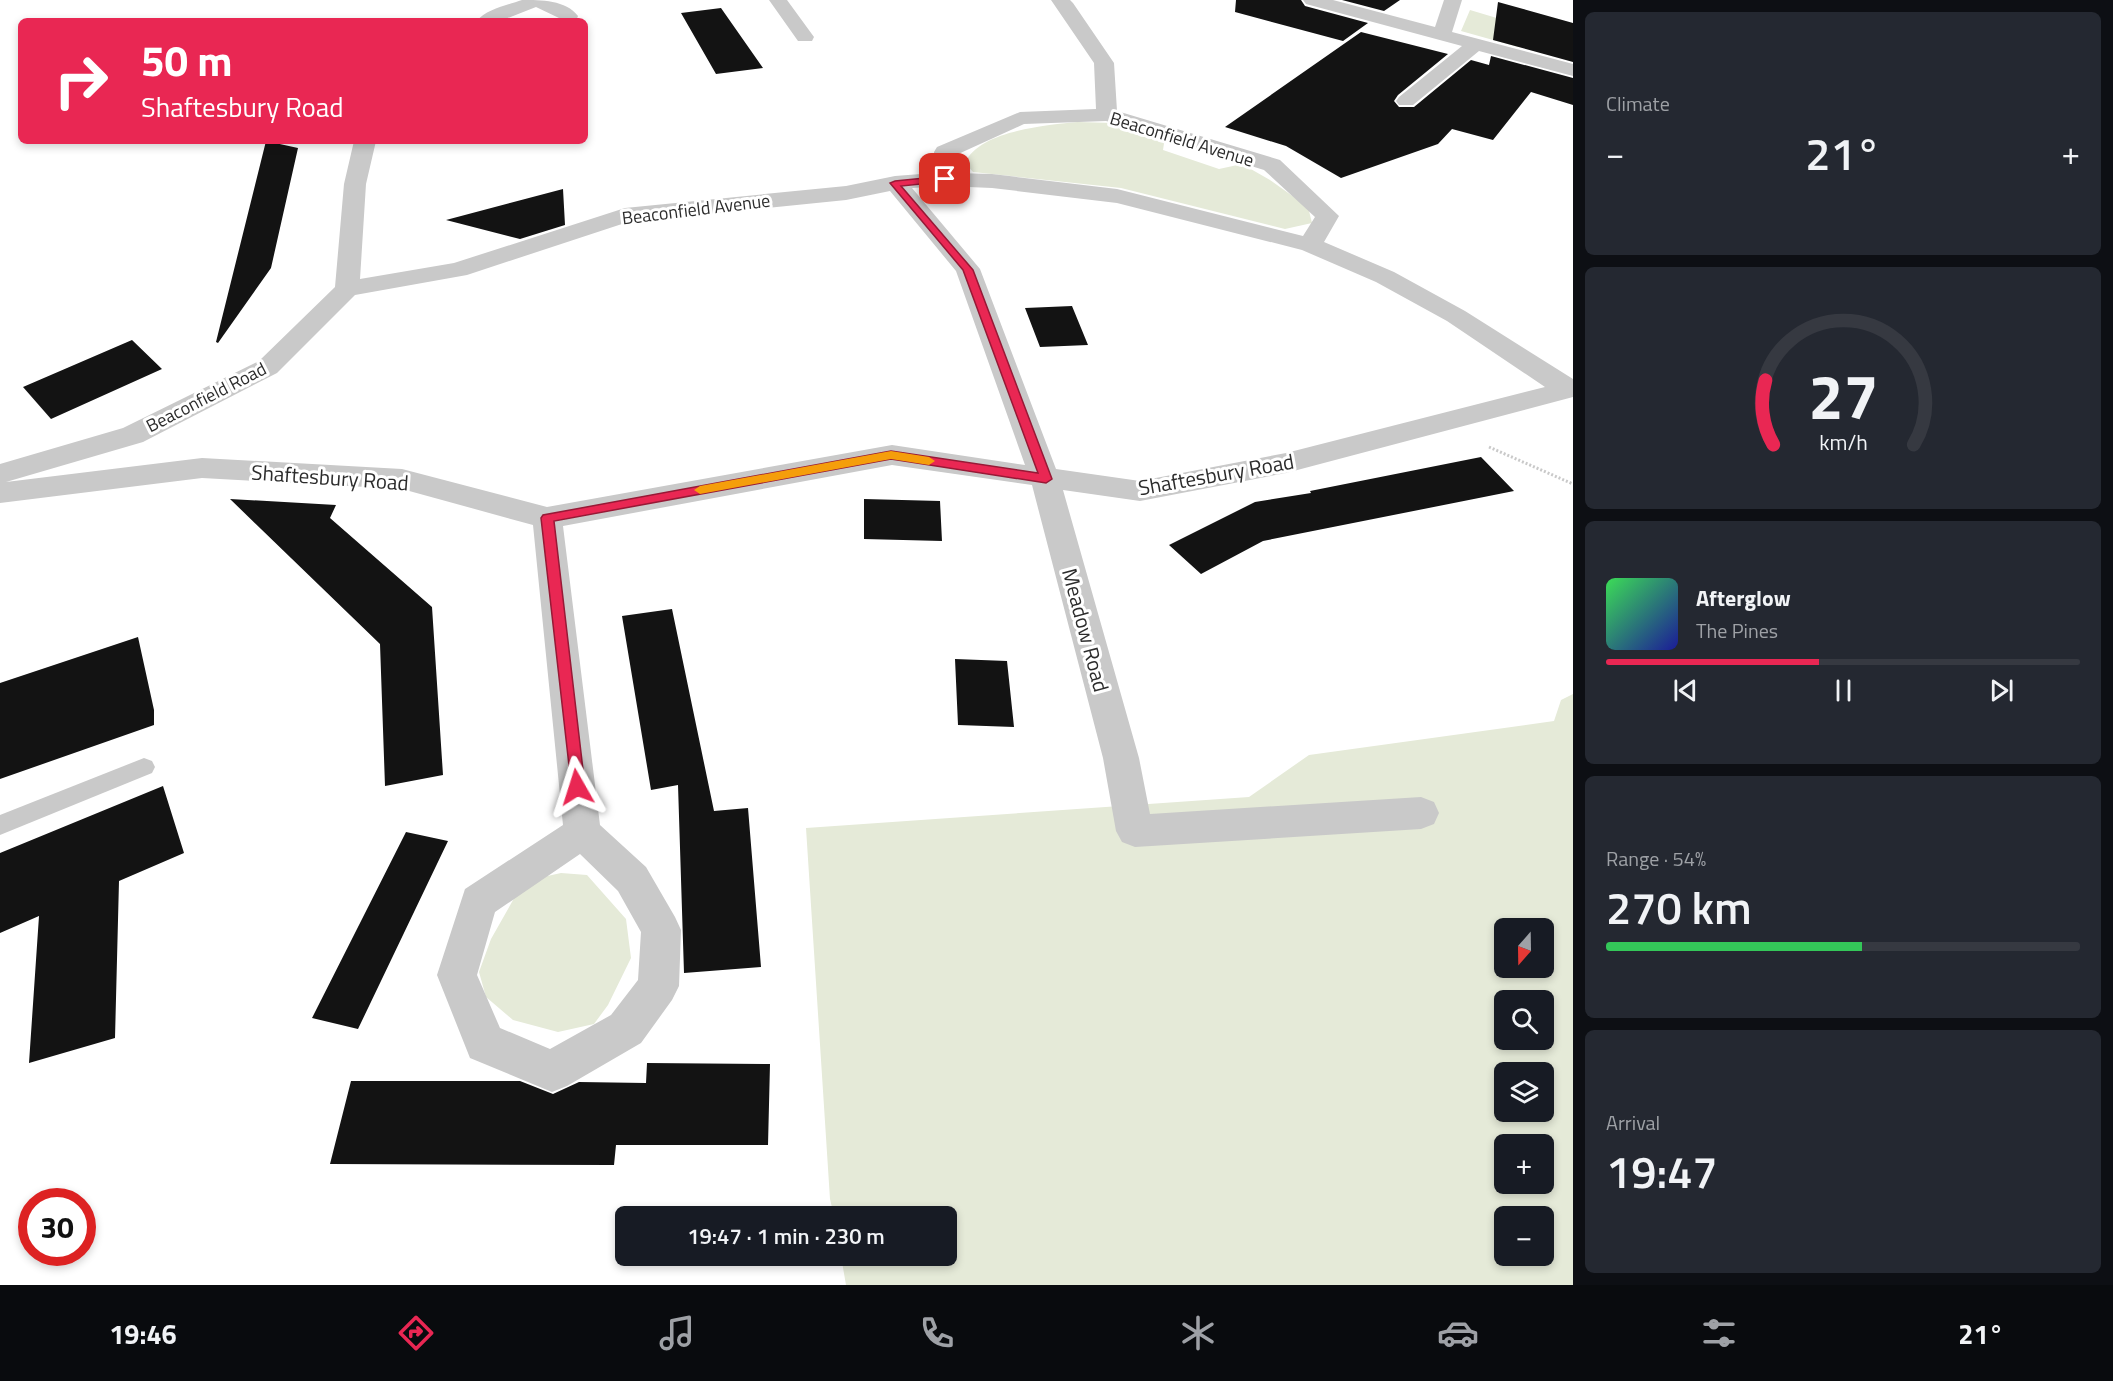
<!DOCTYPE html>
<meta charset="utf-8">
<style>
body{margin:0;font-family:"Titillium Web",sans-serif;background:#242831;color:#f1f3f6;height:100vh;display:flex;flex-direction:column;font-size:22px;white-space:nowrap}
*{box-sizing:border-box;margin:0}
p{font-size:20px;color:#9ea1a6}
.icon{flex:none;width:33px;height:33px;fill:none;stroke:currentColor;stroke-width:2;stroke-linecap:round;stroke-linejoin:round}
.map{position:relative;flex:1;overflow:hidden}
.drawer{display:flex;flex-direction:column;gap:12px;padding:12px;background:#0d0f14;width:540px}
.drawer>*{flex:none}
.guide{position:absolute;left:18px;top:18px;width:570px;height:126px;border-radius:9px;box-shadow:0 3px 9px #0003;background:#e92753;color:#fff;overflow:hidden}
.needle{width:39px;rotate:200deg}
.buttons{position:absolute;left:1494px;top:918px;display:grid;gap:12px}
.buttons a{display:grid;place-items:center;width:60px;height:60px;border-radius:9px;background:#171b24;box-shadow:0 3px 9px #0003;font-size:30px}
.speed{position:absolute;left:18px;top:1188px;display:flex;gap:12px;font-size:30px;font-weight:700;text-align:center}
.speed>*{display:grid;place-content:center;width:78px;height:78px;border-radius:50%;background:#171b24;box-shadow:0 3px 9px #0003;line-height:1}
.speed .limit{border:9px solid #d22;background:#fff;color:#111}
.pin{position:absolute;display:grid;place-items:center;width:51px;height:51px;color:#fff;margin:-26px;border-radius:12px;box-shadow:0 3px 9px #0006}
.me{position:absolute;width:66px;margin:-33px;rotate:354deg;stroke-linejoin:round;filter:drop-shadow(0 0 4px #0008)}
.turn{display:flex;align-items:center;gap:21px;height:126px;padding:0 24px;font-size:27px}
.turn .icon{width:78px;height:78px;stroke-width:2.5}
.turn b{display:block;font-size:42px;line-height:51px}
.big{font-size:45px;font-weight:600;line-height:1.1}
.drawer .card{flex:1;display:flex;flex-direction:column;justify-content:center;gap:9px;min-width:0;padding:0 21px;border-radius:9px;background:#242831}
.drawer .dial{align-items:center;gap:0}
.dial svg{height:156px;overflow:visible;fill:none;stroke:#363941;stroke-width:7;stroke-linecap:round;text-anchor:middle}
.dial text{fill:#f1f3f6;stroke:none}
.song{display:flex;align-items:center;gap:18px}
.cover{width:72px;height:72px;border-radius:9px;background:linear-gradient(135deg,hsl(130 70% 55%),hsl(240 70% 35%))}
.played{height:6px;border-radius:3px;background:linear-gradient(90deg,#e92753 45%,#363941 45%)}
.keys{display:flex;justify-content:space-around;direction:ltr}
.heat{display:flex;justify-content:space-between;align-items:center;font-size:33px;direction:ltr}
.charge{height:9px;border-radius:4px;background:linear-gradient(90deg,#34c759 54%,#363941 0)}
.trip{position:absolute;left:615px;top:1206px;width:342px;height:60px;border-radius:9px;background:#171b24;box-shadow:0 3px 9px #0003;font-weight:600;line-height:60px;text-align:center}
.tab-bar{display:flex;height:96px;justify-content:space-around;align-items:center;background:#090b0e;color:#9ea1a6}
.tab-bar .icon{width:42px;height:42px}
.tab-bar .current{color:#e92753}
.tab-bar b{font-size:27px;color:#f1f3f6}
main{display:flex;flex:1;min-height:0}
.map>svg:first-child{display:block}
.green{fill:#e5ead8;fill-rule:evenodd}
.building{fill:#131313}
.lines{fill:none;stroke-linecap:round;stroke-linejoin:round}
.path{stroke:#c9c9c9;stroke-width:3;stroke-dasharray:2 2;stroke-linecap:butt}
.service{fill:#c9c9c9;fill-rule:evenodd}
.minor{fill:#c9c9c9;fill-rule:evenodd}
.route{fill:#e92753;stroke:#971936;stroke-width:1.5}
.slow{fill:#f59e0b}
.labels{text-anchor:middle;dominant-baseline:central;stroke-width:6;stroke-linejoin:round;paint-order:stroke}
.far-street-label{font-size:18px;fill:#2c2c2c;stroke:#fff}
.street-label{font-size:21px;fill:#2c2c2c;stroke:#fff}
</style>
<main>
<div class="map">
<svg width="1573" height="1285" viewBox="0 0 1573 1285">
<rect width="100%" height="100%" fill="#fff"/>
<path class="green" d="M 1470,10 L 1573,41 L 1525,40 L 1518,47 L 1461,31 Z
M 1078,122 L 1113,123 L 1165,137 L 1163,150 L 1219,169 L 1242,164 L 1270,180 L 1308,207 L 1312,223 L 1285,229 L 1121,188 L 973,172 L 965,163 C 979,131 1046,125 1078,122 Z
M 1573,694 L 1573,1285 L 846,1285 L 841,1256 L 946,1256 L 946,1216 L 834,1216 L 830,1199 L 806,828 L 1249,797 L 1309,755 L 1554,721 L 1561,700 ZM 1504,928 L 1544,928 L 1544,968 L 1504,968 ZM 1504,1000 L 1544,1000 L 1544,1040 L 1504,1040 ZM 1504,1072 L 1544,1072 L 1544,1112 L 1504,1112 ZM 1504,1144 L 1544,1144 L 1544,1184 L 1504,1184 ZM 1504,1216 L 1544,1216 L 1544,1256 L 1504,1256 Z
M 561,873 L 587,875 L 626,919 L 631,958 L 608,1005 L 594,1024 L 558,1032 L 513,1020 L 486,997 L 479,972 L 491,939 L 517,893 L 534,879 Z"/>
<path class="building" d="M 1236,0 L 1301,0 L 1305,6 L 1368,23 L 1343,41 L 1235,12 Z
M 1342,0 L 1400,0 L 1384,11 Z
M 1498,2 L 1573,23 L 1573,62 L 1493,40 Z
M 721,8 L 763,68 L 716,74 L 681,13 Z
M 1361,32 L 1448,54 L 1398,95 L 1394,101 L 1399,107 L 1414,107 L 1471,60 L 1489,65 L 1491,56 L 1573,78 L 1573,105 L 1531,92 L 1493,140 L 1452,129 L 1438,144 L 1341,178 L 1286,146 L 1225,127 Z
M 266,141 L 298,148 L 271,268 L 218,343 L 216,342 Z
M 563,189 L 565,225 L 520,239 L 446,220 Z
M 1072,306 L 1088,345 L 1040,347 L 1025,308 Z
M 132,340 L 162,369 L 51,419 L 23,387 Z
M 1481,457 L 1514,491 L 1263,541 L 1201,574 L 1169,545 L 1255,502 L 1311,493 L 1310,491 Z
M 230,499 L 336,505 L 330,518 L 432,607 L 443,775 L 385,786 L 380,644 Z
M 864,499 L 940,501 L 942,541 L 864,539 Z
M 672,609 L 714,811 L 748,808 L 761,967 L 684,973 L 678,785 L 651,790 L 622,616 Z
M 138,637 L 154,710 L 154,725 L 0,779 L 0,683 Z
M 955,659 L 1007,661 L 1014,727 L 958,725 Z
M 163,786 L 184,853 L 119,881 L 115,1038 L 29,1063 L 39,916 L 0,933 L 0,853 Z
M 406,832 L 448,841 L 358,1029 L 312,1018 Z
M 647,1063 L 770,1064 L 768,1145 L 616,1145 L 614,1165 L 330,1164 L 351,1081 L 520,1081 L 553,1094 L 579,1082 L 646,1083 Z"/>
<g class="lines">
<path class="path" d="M 1489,447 L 1573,484"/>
<path class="service" d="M 144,758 L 152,761 L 155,767 L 152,773 L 0,835 L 0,815 Z"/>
<path class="minor" d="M 522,0 C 541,0 566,0 578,16 L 576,21 L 558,21 L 559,18 L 536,7 L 500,21 L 477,21 C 486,9 508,5 522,0 Z
M 769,0 L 787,0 L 814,37 L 812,41 L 798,41 Z
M 1051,0 L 1070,0 L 1073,3 L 1114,63 L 1117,111 L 1280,160 L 1339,216 L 1324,242 L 1394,272 L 1465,311 L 1573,379 L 1573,397 L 1286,473 L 1140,501 L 1063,490 L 1139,758 L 1150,814 L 1421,797 L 1434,802 L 1439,813 L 1434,824 L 1421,829 L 1135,847 L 1122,842 L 1116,831 L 1103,758 L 1032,485 L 892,465 L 563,526 L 600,825 L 646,867 L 675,917 L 681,930 L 679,986 L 672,1000 L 641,1043 L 567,1086 L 552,1092 L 470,1058 L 437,975 L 465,889 L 563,825 L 533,525 L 402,489 L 202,478 L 0,503 L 0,464 L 123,428 L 259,361 L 335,287 L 344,184 L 354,141 L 376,141 L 366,184 L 360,279 L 454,263 L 625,208 L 846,186 L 895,176 L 934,173 L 934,152 L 937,147 L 1020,112 L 1096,109 L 1094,63 ZM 1106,121 L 1264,170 L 1315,217 L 1303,236 L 1117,189 L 992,174 L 956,173 L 956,155 L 1024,124 ZM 945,186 L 992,188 L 1117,203 L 1302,250 L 1376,282 L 1447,321 L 1545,387 L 1286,453 L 1140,481 L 1056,469 L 980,269 L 912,188 ZM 890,191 L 956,271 L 1025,465 L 892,445 L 547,507 L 402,469 L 202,458 L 6,482 L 143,442 L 277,373 L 355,295 L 467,275 L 628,222 L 846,200 ZM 580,854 L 618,891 L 641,932 L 638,980 L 611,1015 L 550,1049 L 500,1028 L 477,975 L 495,912 Z
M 1303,0 L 1333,0 L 1435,27 L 1444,0 L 1462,0 L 1452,32 L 1573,64 L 1573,76 L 1479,51 L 1413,105 L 1399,105 L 1396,101 L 1399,97 L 1462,46 L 1306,4 Z"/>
</g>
<path class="route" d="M 945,176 L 949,177 L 949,181 L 901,186 L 973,270 L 1052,479 L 1046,483 L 891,459 L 554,521 L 585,787 L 582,792 L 577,794 L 572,792 L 541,518 L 543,515 L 891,451 L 1038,473 L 963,270 L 890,183 L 895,181 Z"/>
<path class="slow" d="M 891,451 L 929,457 L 935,461 L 929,465 L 891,459 L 700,494 L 694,490 L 700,486 Z"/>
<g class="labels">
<g class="far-street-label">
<text transform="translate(1182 139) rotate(17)">Beaconfield Avenue</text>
<text transform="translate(696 209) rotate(-7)">Beaconfield Avenue</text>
<text transform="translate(206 397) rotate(-27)">Beaconfield Road</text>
</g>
<g class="street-label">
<text transform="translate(1216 474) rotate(-10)">Shaftesbury Road</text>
<text transform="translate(330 477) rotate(4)">Shaftesbury Road</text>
<text transform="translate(1086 630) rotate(75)">Meadow Road</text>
</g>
</g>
</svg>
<div class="buttons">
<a><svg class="needle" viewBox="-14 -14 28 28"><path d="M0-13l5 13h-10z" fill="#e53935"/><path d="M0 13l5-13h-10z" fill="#9ea1a6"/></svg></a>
<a><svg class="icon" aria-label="search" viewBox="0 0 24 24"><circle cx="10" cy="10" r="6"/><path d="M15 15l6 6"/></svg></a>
<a><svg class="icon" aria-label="layers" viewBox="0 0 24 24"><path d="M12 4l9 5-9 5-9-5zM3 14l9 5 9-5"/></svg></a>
<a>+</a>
<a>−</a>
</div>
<div class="speed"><div class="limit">30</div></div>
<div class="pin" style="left:945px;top:179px;background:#d93025"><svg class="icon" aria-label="arrive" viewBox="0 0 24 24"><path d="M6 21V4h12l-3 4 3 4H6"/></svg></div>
<svg class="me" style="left:577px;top:787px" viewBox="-20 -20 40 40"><path d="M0-17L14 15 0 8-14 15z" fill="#e92753" stroke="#fff" stroke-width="4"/></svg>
<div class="trip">19:47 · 1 min · 230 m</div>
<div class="guide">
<div class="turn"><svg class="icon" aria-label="right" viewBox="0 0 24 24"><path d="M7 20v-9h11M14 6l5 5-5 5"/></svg><div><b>50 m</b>Shaftesbury Road</div></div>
</div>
</div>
<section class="drawer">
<div class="card"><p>Climate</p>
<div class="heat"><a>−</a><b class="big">21°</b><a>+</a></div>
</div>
<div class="card dial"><svg viewBox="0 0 100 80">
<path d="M14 69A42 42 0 1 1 86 69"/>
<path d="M14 69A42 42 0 0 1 10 36" stroke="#e92753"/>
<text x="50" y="56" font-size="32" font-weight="700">27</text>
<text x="50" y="72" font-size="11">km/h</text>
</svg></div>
<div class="card">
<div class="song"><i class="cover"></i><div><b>Afterglow</b><p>The Pines</p></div></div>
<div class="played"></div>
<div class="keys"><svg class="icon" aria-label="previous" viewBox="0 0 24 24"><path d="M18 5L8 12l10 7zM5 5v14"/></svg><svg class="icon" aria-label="pause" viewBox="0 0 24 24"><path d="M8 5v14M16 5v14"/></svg><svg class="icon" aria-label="next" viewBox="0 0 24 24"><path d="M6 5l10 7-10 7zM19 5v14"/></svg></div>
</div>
<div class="card"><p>Range · 54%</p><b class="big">270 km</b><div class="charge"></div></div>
<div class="card"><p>Arrival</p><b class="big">19:47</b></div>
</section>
</main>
<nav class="tab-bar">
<b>19:46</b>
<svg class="icon current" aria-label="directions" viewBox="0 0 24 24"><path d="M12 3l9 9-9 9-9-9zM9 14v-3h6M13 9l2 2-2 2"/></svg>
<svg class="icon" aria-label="music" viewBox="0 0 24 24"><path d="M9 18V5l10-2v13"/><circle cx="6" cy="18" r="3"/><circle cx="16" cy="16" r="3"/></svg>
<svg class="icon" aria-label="phone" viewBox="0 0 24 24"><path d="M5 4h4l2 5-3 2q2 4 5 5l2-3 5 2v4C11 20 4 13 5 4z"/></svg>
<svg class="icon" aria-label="climate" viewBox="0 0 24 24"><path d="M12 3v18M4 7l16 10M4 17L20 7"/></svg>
<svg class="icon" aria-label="car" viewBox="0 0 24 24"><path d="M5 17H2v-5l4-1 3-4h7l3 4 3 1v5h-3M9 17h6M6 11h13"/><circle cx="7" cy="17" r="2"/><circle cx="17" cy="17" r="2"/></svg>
<svg class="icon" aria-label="filters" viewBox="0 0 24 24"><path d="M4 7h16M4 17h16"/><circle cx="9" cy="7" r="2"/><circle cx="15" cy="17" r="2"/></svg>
<b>21°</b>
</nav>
